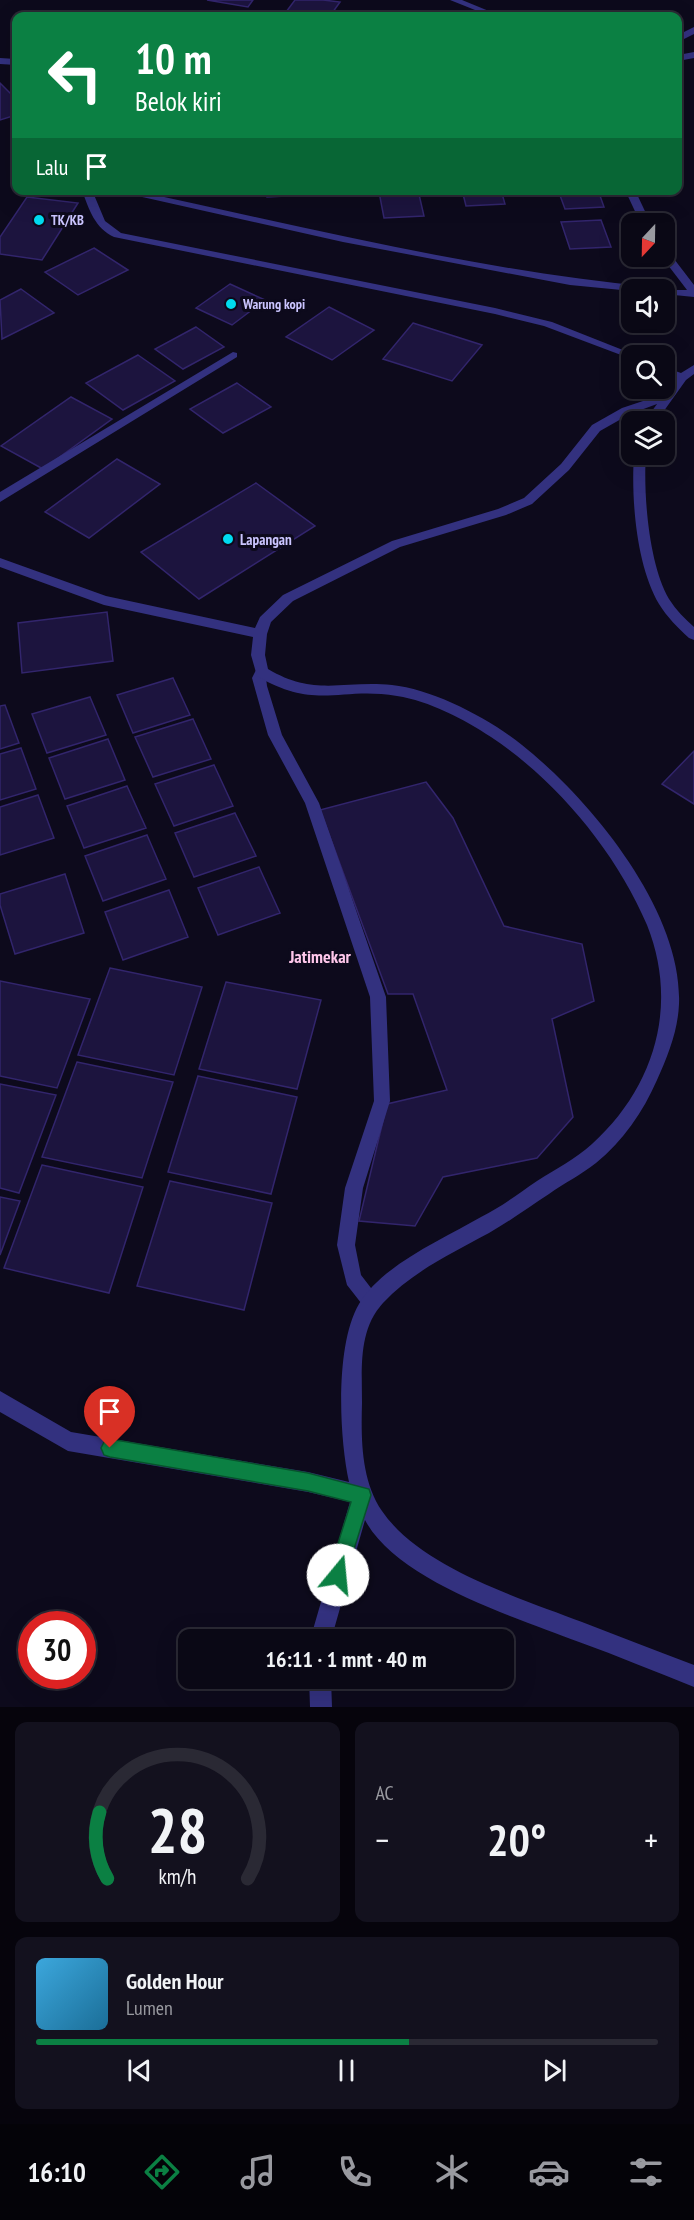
<!DOCTYPE html>
<html lang="id">
<meta charset="utf-8">
<style>
body{margin:0;font-family:"PT Sans Narrow",sans-serif;background:#13111e;color:#f1f3f6;height:100vh;display:flex;flex-direction:column;font-size:22px;white-space:nowrap}
*{box-sizing:border-box;margin:0}
p{font-size:20px;color:#999aa0}
.icon{flex:none;width:33px;height:33px;fill:none;stroke:currentColor;stroke-width:2;stroke-linecap:round;stroke-linejoin:round}
.map{position:relative;height:1707px;overflow:hidden}
.sheet{display:flex;flex-direction:column;gap:15px;padding:15px;background:#06040c;flex:1}
.sheet>*{flex:none}
.banner{position:absolute;left:12px;top:12px;width:670px;height:183px;border-radius:12px;box-shadow:0 6px 24px #0002,0 0 0 2px #2a2934;background:#0b8043;color:#fff;overflow:hidden}
.needle{width:39px;rotate:202deg}
.fabs{position:absolute;left:621px;top:213px;display:grid;gap:12px}
.fabs a{display:grid;place-items:center;width:54px;height:54px;border-radius:12px;background:#0a0815;box-shadow:0 6px 24px #0002,0 0 0 2px #2a2934;font-size:30px}
.speed{position:absolute;left:18px;top:1611px;display:flex;gap:12px;font-size:30px;font-weight:700;text-align:center}
.speed>*{display:grid;place-content:center;width:78px;height:78px;border-radius:50%;background:#0a0815;box-shadow:0 6px 24px #0002,0 0 0 2px #2a2934;line-height:1}
.speed .limit{border:9px solid #d22;background:#fff;color:#111}
.pin{position:absolute;display:grid;place-items:center;width:51px;height:51px;color:#fff;margin:-62px -26px;border-radius:50% 50% 50% 0;rotate:-45deg;box-shadow:0 0 6px #0007}
.pin .icon{rotate:45deg}
.me{position:absolute;width:66px;margin:-33px;rotate:17deg;stroke-linejoin:round;filter:drop-shadow(0 0 4px #0008)}
.turn{display:flex;align-items:center;gap:21px;height:126px;padding:0 24px;font-size:27px}
.turn .icon{width:78px;height:78px;stroke-width:2.5}
.turn b{display:block;font-size:42px;line-height:51px}
.then{display:flex;align-items:center;height:57px;padding:0 24px;background:#0003;gap:12px;font-size:22px}
.big{font-size:45px;font-weight:600;line-height:1.1}
.sheet .card{flex:1;display:flex;flex-direction:column;justify-content:center;gap:9px;min-width:0;padding:0 21px;border-radius:12px;background:#13111e}
.sheet .dial{align-items:center;gap:0}
.dial svg{height:156px;overflow:visible;fill:none;stroke:#2a2934;stroke-width:7;stroke-linecap:round;text-anchor:middle}
.dial text{fill:#f1f3f6;stroke:none}
.song{display:flex;align-items:center;gap:18px}
.cover{width:72px;height:72px;border-radius:9px;background:linear-gradient(135deg,hsl(200 70% 55%),hsl(200 70% 35%))}
.played{height:6px;border-radius:3px;background:linear-gradient(90deg,#0b8043 60%,#2a2934 60%)}
.keys{display:flex;justify-content:space-around;direction:ltr}
.heat{display:flex;justify-content:space-between;align-items:center;font-size:33px;direction:ltr}
.sheet .tiles{flex:1;display:grid;gap:15px;grid-template-columns:1fr 1fr}
.card:last-child{grid-column:span 2}
.trip{position:absolute;left:178px;top:1629px;width:336px;height:60px;border-radius:12px;background:#0a0815;box-shadow:0 6px 24px #0002,0 0 0 2px #2a2934;font-weight:600;line-height:60px;text-align:center}
.tab-bar{display:flex;height:96px;justify-content:space-around;align-items:center;background:#040308;color:#999aa0}
.tab-bar .icon{width:42px;height:42px}
.tab-bar .on{color:#0b8043}
.tab-bar b{font-size:27px;color:#f1f3f6}
.map>svg:first-child{display:block}
.building{fill:#1c143e;stroke:#32256c;stroke-width:1.5}
.lines{fill:none;stroke-linecap:round;stroke-linejoin:round}
.lane{fill:#33317f;fill-rule:evenodd}
.street{fill:#33317f;fill-rule:evenodd}
.route{fill:#0b8043;stroke:#07532c;stroke-width:1.5}
.poi-dot{fill:#00dbf0;stroke:#0d0a1c;stroke-width:2}
.labels{text-anchor:middle;dominant-baseline:central;stroke-width:6;stroke-linejoin:round;paint-order:stroke}
.far-poi-label{font-size:14px;font-weight:bold;fill:#cbc5ff;stroke:#0d0a1c;text-anchor:start}
.poi-label{font-size:15px;font-weight:bold;fill:#cbc5ff;stroke:#0d0a1c;text-anchor:start}
.quarter-label{font-size:18px;font-weight:bold;fill:#ffc7eb;stroke:#0d0a1c}
</style>
<div class="map">
<svg width="694" height="1707" viewBox="0 0 694 1707">
<rect width="100%" height="100%" fill="#0d0a1c"/>
<path class="building" d="M 207,0 L 253,0 L 248,7 Z
M 295,0 L 323,0 L 340,2 L 330,16 L 283,16 Z
M 0,83 L 16,99 L 16,115 L 0,120 Z
M 266,190 L 306,190 L 306,195 L 267,197 Z
M 418,190 L 424,216 L 384,218 L 379,192 Z
M 462,190 L 501,190 L 505,204 L 466,206 Z
M 558,190 L 598,190 L 604,207 L 565,209 Z
M 27,197 L 78,203 L 42,260 L 0,254 L 0,237 Z
M 601,220 L 611,247 L 570,249 L 561,222 Z
M 94,248 L 128,270 L 78,295 L 45,272 Z
M 230,284 L 265,300 L 232,325 L 196,308 Z
M 21,289 L 54,313 L 2,339 L 0,300 Z
M 329,307 L 374,330 L 332,360 L 286,337 Z
M 413,323 L 482,345 L 452,381 L 383,359 Z
M 196,327 L 224,347 L 183,369 L 155,349 Z
M 138,355 L 175,381 L 123,410 L 86,383 Z
M 237,383 L 271,407 L 223,433 L 190,409 Z
M 71,397 L 112,419 L 43,469 L 1,446 Z
M 117,459 L 160,484 L 89,538 L 45,512 Z
M 256,483 L 315,526 L 199,599 L 141,552 Z
M 107,612 L 113,661 L 22,673 L 18,623 Z
M 173,678 L 190,715 L 133,733 L 117,695 Z
M 90,697 L 106,735 L 47,753 L 32,714 Z
M 5,705 L 19,743 L 0,749 L 0,706 Z
M 193,719 L 211,759 L 153,777 L 135,737 Z
M 108,739 L 125,780 L 65,799 L 49,758 Z
M 21,748 L 36,789 L 0,800 L 0,754 Z
M 694,751 L 694,804 L 662,784 Z
M 214,765 L 233,806 L 174,826 L 155,784 Z
M 426,782 L 453,818 L 504,926 L 582,944 L 594,1001 L 552,1019 L 573,1117 L 537,1158 L 443,1177 L 415,1226 L 359,1221 L 387,1104 L 447,1090 L 413,994 L 388,994 L 320,810 Z
M 127,786 L 146,828 L 84,848 L 67,806 Z
M 38,795 L 54,838 L 0,855 L 0,807 Z
M 235,813 L 256,856 L 194,877 L 175,833 Z
M 147,835 L 166,879 L 103,901 L 85,856 Z
M 259,867 L 280,913 L 218,935 L 198,888 Z
M 65,874 L 84,933 L 15,954 L 0,905 L 0,894 Z
M 169,890 L 188,937 L 123,960 L 105,912 Z
M 110,968 L 202,987 L 174,1075 L 78,1055 Z
M 0,981 L 90,999 L 57,1088 L 0,1076 Z
M 226,982 L 321,1000 L 297,1089 L 199,1069 Z
M 77,1062 L 173,1082 L 142,1178 L 42,1157 Z
M 198,1076 L 297,1097 L 271,1194 L 168,1172 Z
M 0,1084 L 56,1095 L 19,1193 L 0,1188 Z
M 42,1165 L 143,1187 L 109,1293 L 4,1268 Z
M 170,1181 L 272,1203 L 244,1310 L 137,1286 Z
M 0,1197 L 20,1201 L 0,1255 Z"/>
<g class="lines">
<path class="lane" d="M 262,667 L 269,672 L 266,678 L 267,686 L 282,735 L 319,803 L 386,997 L 390,1101 L 363,1188 L 355,1245 L 361,1275 L 381,1301 L 379,1308 L 372,1310 L 365,1308 L 347,1285 L 337,1245 L 345,1188 L 374,1101 L 370,997 L 305,803 L 268,735 L 252,678 L 257,668 Z"/>
<path class="street" d="M 450,0 L 462,0 L 501,16 L 490,16 Z
M 694,27 L 694,34 L 678,42 L 678,35 Z
M 694,52 L 694,58 L 678,61 L 678,55 Z
M 0,58 L 16,59 L 16,65 L 0,64 Z
M 82,190 L 92,190 L 105,221 L 121,233 L 495,308 L 552,322 L 638,356 L 632,356 L 632,359 L 629,358 L 544,326 L 495,314 L 114,237 C 95,228 89,210 82,190 Z
M 111,190 L 132,190 C 304,227 476,270 651,287 L 656,290 L 632,291 L 570,285 L 343,242 Z
M 625,190 L 635,190 L 651,224 L 641,224 Z
M 664,250 L 668,251 L 694,285 L 694,297 L 664,294 L 664,290 L 660,290 L 687,290 L 661,256 L 664,256 Z
M 233,352 L 237,353 L 237,357 L 0,502 L 0,492 Z
M 694,365 L 694,374 L 686,380 L 656,422 L 644,422 L 657,404 L 630,414 L 600,431 L 569,470 L 532,504 L 506,515 L 400,547 L 293,601 L 271,622 L 267,634 L 265,655 L 268,669 C 315,697 343,680 392,685 C 433,689 490,719 522,745 C 590,799 683,911 679,1004 C 678,1030 668,1056 657,1080 C 643,1112 623,1141 596,1163 C 581,1175 564,1183 549,1194 C 529,1207 510,1221 489,1233 C 452,1253 412,1272 383,1303 C 358,1330 362,1369 362,1403 C 361,1439 361,1480 382,1511 C 421,1568 520,1598 582,1622 C 619,1636 656,1651 694,1665 L 694,1687 C 656,1672 618,1656 579,1642 C 517,1618 397,1581 365,1520 L 331,1640 L 310,1640 L 350,1502 L 308,1492 L 68,1451 L 0,1412 L 0,1391 L 71,1432 L 308,1472 L 349,1482 C 339,1436 335,1345 359,1304 C 382,1265 443,1239 481,1217 C 501,1207 518,1194 537,1181 C 556,1169 575,1159 592,1144 C 655,1087 679,1005 647,925 C 616,852 557,781 491,737 C 464,719 429,701 397,696 C 340,686 316,711 257,676 L 251,655 L 253,637 L 104,605 L 0,567 L 0,558 L 106,596 L 255,628 L 260,617 L 283,595 L 392,541 L 498,509 L 524,498 L 561,464 L 592,425 L 622,408 L 664,394 L 675,379 L 664,374 L 664,367 L 681,373 Z
M 634,454 L 646,454 C 643,494 649,565 669,599 C 676,610 685,619 694,627 L 694,640 L 689,638 C 678,628 667,617 659,604 C 636,565 631,498 634,454 Z
M 309,1678 L 331,1678 L 332,1707 L 310,1707 Z"/>
</g>
<path class="route" d="M 110,1439 L 308,1473 L 369,1489 L 371,1495 L 344,1581 L 338,1584 L 331,1581 L 328,1575 L 351,1502 L 308,1491 L 110,1457 L 104,1455 L 101,1448 L 104,1442 Z"/>
<g class="poi-dot">
<circle cx="39" cy="220" r="6"/>
<circle cx="231" cy="304" r="6"/>
<circle cx="228" cy="539" r="6"/>
</g>
<g class="labels">
<g class="far-poi-label">
<text x="51" y="220">TK/KB</text>
<text x="243" y="304">Warung kopi</text>
</g>
<g class="poi-label">
<text x="240" y="539">Lapangan</text>
</g>
<g class="quarter-label">
<text x="320" y="956">Jatimekar</text>
</g>
</g>
</svg>
<div class="fabs">
<a><svg class="needle" viewBox="-14 -14 28 28"><path d="M0-13l5 13h-10z" fill="#e53935"/><path d="M0 13l5-13h-10z" fill="#999aa0"/></svg></a>
<a><svg class="icon" aria-label="sound" viewBox="0 0 24 24"><path d="M4 9h4l5-4v14l-5-4H4zM17 9q2 3 0 6"/></svg></a>
<a><svg class="icon" aria-label="search" viewBox="0 0 24 24"><circle cx="10" cy="10" r="6"/><path d="M15 15l6 6"/></svg></a>
<a><svg class="icon" aria-label="layers" viewBox="0 0 24 24"><path d="M12 4l9 5-9 5-9-5zM3 14l9 5 9-5"/></svg></a>
</div>
<div class="speed"><div class="limit">30</div></div>
<div class="pin" style="left:110px;top:1448px;background:#d93025"><svg class="icon" aria-label="arrive" viewBox="0 0 24 24"><path d="M6 21V4h12l-3 4 3 4H6"/></svg></div>
<svg class="me" style="left:338px;top:1575px" viewBox="-20 -20 40 40"><circle r="19" fill="#fff"/><path d="M0-13L10 11 0 6-10 11z" fill="#0b8043"/></svg>
<div class="trip">16:11 · 1 mnt · 40 m</div>
<div class="banner">
<div class="turn"><svg class="icon" aria-label="left" viewBox="0 0 24 24"><path d="M17 20v-9H6M10 6l-5 5 5 5"/></svg><div><b>10 m</b>Belok kiri</div></div>
<div class="then">Lalu<svg class="icon" aria-label="arrive" viewBox="0 0 24 24"><path d="M6 21V4h12l-3 4 3 4H6"/></svg></div>
</div>
</div>
<section class="sheet">
<div class="tiles">
<div class="card dial"><svg viewBox="0 0 100 80">
<path d="M14 69A42 42 0 1 1 86 69"/>
<path d="M14 69A42 42 0 0 1 10 35" stroke="#0b8043"/>
<text x="50" y="56" font-size="32" font-weight="700">28</text>
<text x="50" y="72" font-size="11">km/h</text>
</svg></div>
<div class="card"><p>AC</p>
<div class="heat"><a>−</a><b class="big">20°</b><a>+</a></div>
</div>
<div class="card">
<div class="song"><i class="cover"></i><div><b>Golden Hour</b><p>Lumen</p></div></div>
<div class="played"></div>
<div class="keys"><svg class="icon" aria-label="previous" viewBox="0 0 24 24"><path d="M18 5L8 12l10 7zM5 5v14"/></svg><svg class="icon" aria-label="pause" viewBox="0 0 24 24"><path d="M8 5v14M16 5v14"/></svg><svg class="icon" aria-label="next" viewBox="0 0 24 24"><path d="M6 5l10 7-10 7zM19 5v14"/></svg></div>
</div>
</div>
</section>
<nav class="tab-bar">
<b>16:10</b>
<svg class="icon on" aria-label="directions" viewBox="0 0 24 24"><path d="M12 3l9 9-9 9-9-9zM9 14v-3h6M13 9l2 2-2 2"/></svg>
<svg class="icon" aria-label="music" viewBox="0 0 24 24"><path d="M9 18V5l10-2v13"/><circle cx="6" cy="18" r="3"/><circle cx="16" cy="16" r="3"/></svg>
<svg class="icon" aria-label="phone" viewBox="0 0 24 24"><path d="M5 4h4l2 5-3 2q2 4 5 5l2-3 5 2v4C11 20 4 13 5 4z"/></svg>
<svg class="icon" aria-label="climate" viewBox="0 0 24 24"><path d="M12 3v18M4 7l16 10M4 17L20 7"/></svg>
<svg class="icon" aria-label="car" viewBox="0 0 24 24"><path d="M5 17H2v-5l4-1 3-4h7l3 4 3 1v5h-3M9 17h6M6 11h13"/><circle cx="7" cy="17" r="2"/><circle cx="17" cy="17" r="2"/></svg>
<svg class="icon" aria-label="filters" viewBox="0 0 24 24"><path d="M4 7h16M4 17h16"/><circle cx="9" cy="7" r="2"/><circle cx="15" cy="17" r="2"/></svg>
</nav>
